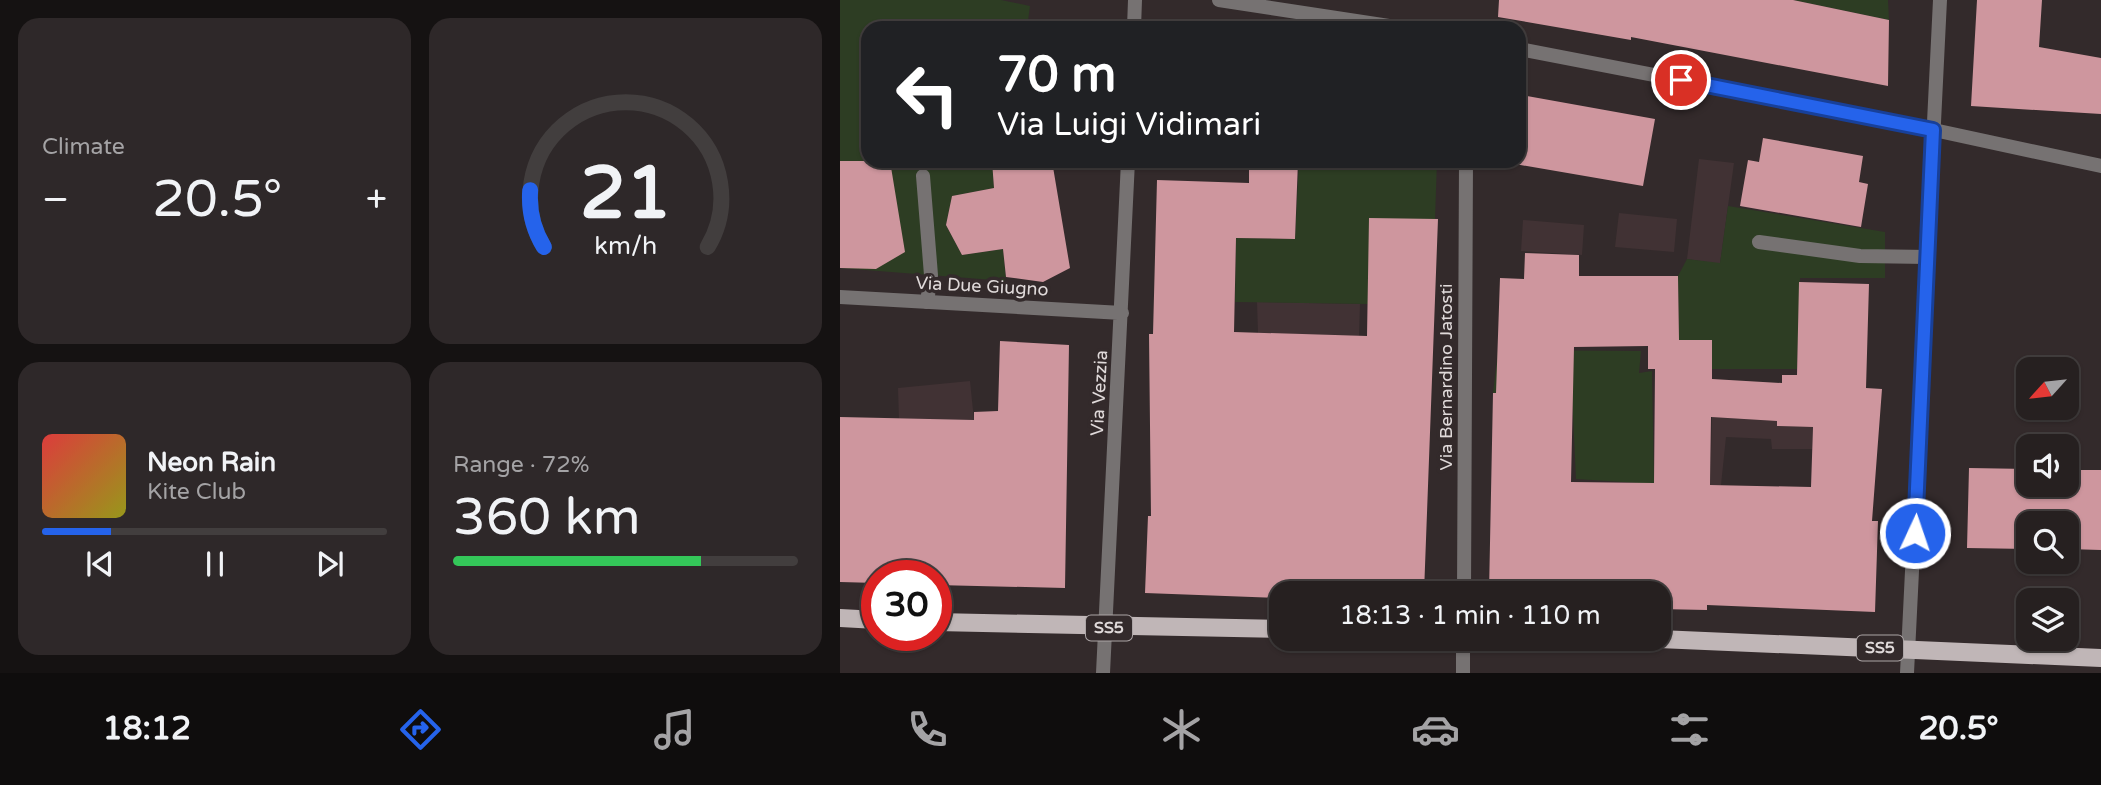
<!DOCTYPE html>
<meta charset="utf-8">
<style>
body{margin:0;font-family:"Varela Round",sans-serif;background:#2e2829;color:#f1f3f6;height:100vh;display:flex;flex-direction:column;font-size:26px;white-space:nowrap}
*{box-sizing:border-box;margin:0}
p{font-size:23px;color:#a4a3a5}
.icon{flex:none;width:38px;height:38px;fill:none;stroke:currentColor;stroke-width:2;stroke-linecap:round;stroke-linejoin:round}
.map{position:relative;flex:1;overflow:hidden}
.side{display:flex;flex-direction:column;gap:18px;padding:18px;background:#151212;width:840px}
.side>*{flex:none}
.banner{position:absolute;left:21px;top:21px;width:665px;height:147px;border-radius:21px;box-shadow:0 2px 5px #0004,0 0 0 2px #423e3e;background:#202124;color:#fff;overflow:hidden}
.needle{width:46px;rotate:243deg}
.tools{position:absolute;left:1176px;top:357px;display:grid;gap:14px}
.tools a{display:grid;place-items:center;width:63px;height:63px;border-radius:14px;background:#262020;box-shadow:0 2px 5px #0004,0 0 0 2px #423e3e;font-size:35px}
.speed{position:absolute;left:21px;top:560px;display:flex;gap:14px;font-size:35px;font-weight:700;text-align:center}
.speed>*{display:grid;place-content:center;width:91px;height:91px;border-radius:50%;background:#262020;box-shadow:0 2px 5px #0004,0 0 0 2px #423e3e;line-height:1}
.speed .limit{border:10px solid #d22;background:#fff;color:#111}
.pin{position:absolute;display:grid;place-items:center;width:60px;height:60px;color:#fff;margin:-30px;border:4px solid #fff;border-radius:50%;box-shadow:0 2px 7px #0007}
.me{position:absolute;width:77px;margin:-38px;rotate:3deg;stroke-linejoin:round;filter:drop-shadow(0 0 5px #0008)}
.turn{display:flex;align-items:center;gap:24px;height:147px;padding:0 21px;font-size:32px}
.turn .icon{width:91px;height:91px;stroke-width:2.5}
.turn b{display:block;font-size:49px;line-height:60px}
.big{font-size:52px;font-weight:600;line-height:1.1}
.side .tile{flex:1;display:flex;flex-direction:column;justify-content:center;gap:10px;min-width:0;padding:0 24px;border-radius:21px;background:#2e2829}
.side .dial{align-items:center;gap:0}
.dial svg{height:182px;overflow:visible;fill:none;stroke:#423e3e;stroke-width:7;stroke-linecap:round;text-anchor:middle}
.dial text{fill:#f1f3f6;stroke:none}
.song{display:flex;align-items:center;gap:21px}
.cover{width:84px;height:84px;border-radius:10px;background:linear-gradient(135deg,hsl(0 70% 55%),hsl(60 70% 35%))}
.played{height:7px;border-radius:4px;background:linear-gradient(90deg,#2563eb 20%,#423e3e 20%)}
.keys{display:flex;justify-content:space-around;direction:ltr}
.heat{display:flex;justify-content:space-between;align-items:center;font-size:38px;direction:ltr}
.charge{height:10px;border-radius:5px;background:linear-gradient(90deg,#34c759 72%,#423e3e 0)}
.side .tiles{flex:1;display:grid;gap:18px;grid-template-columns:repeat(2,1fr)}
.trip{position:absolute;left:429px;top:581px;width:402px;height:70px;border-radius:21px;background:#262020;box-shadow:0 2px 5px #0004,0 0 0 2px #423e3e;font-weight:600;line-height:70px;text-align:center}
.menu{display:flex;height:112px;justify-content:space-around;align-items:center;background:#0f0d0d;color:#a4a3a5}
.menu .icon{width:49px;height:49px}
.menu .selected{color:#2563eb}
.menu b{font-size:32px;color:#f1f3f6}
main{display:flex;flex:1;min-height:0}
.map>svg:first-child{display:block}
.built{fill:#413234}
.green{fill:#2d3d23}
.building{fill:#ce969e;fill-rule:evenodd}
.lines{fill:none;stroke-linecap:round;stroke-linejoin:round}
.lane{stroke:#767272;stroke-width:14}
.street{stroke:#767272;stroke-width:14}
.primary{stroke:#c0b6b7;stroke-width:18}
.route-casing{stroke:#184099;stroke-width:18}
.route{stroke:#2563eb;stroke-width:12}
.labels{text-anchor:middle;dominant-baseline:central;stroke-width:7;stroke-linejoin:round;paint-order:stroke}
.shield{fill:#332a2b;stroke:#aca5a6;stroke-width:2}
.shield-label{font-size:16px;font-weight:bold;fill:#e0dada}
.street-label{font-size:18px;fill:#e0dada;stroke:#332a2b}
</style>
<main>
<section class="side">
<div class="tiles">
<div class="tile"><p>Climate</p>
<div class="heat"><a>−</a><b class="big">20.5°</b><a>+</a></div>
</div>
<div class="tile dial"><svg viewBox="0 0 100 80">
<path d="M14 69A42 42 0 1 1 86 69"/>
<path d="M14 69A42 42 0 0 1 8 44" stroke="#2563eb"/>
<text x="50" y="56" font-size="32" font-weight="700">21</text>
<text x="50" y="72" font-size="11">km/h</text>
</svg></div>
<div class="tile">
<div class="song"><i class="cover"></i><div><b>Neon Rain</b><p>Kite Club</p></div></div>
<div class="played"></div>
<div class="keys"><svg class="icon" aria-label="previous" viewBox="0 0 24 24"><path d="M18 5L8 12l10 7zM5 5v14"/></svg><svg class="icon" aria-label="pause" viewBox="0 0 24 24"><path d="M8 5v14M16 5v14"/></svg><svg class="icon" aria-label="next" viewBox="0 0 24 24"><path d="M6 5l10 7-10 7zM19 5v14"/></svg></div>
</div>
<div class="tile"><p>Range · 72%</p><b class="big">360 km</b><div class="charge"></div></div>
</div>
</section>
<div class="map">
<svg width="1261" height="673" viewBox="0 0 1261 673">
<rect width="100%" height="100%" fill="#332a2b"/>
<path class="built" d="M 859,159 L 894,163 L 880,264 L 847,259 Z
M 779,213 L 837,219 L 834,252 L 775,247 Z
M 683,220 L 744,225 L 742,255 L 681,251 Z
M 417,302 L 520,304 L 519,336 L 418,333 Z
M 130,381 L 134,420 L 59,420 L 58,388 Z
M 872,417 L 937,421 L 937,426 L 973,427 L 972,449 L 932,449 L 931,439 L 886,437 L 881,485 L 870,485 Z"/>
<path class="green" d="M 0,0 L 161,0 L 190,6 L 187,28 L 28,28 L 28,161 L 152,161 L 154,188 L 112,196 L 106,225 L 122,255 L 163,249 L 166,281 L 0,268 Z
M 953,0 L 1048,0 L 1049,20 Z
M 459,161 L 597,161 L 595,219 L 528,304 L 395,302 L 396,238 L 455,239 Z
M 888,206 L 1045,232 L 1045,278 L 960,278 L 957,369 L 872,369 L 839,340 L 838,276 L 847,259 L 880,263 Z
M 658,350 L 801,351 L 799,373 L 812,371 L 814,484 L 736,479 L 732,394 L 653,393 Z"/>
<path class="building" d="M 659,0 L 953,0 L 1049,20 L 1048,86 L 791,37 L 791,40 L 658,17 Z
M 1137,0 L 1202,0 L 1199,47 L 1261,58 L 1261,114 L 1131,106 Z
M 687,96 L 815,119 L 803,186 L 675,164 L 679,161 Z
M 923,138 L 1023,156 L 1019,182 L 1028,184 L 1021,227 L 900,206 L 908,160 L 919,162 Z
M 0,161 L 50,161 L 65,252 L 36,269 L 0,268 Z
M 152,161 L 212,161 L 230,268 L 203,282 L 166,277 L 163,249 L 122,255 L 106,225 L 112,196 L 154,188 Z
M 409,161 L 458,161 L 455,239 L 396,238 L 394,332 L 527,336 L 529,218 L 598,219 L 584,593 L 441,593 L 441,598 L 305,593 L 308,516 L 311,516 L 309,334 L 313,334 L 317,180 L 409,183 Z
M 685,253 L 739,255 L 739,276 L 838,276 L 839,340 L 872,340 L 872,379 L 942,383 L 942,375 L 957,375 L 959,282 L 1029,284 L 1026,388 L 1042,389 L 1032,521 L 1038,521 L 1035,612 L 867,605 L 867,610 L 819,609 L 819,593 L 649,593 L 653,393 L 656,393 L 660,278 L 684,279 ZM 808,346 L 808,369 L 815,369 L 814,483 L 731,482 L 734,347 ZM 871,417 L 937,421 L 937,426 L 973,427 L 971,487 L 870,485 Z
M 160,341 L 229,345 L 225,588 L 96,585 L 96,576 L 37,576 L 37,583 L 0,582 L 0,417 L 134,420 L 134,412 L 158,411 Z
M 1129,468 L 1188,469 L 1188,485 L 1227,485 L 1227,470 L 1261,470 L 1261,550 L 1227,549 L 1227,523 L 1188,523 L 1188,549 L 1127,548 Z"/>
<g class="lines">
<path class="lane" d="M 83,176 L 91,275 L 87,302
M 919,242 L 1020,256 L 1088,257"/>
<path class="street" d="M 379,0 L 562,28
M 294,28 L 295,0
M 679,49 L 1057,122 L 1261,166
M 0,297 L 282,313
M 624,593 L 626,161
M 263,673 L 288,161
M 623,673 L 623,639
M 1067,673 L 1100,0"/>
<path class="primary" d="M 0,618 L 37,620
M 96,622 L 441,629
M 819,639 L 1261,658"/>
</g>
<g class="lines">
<defs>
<path id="route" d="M 841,80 L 1093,130 L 1075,533"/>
</defs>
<use href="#route" class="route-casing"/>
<use href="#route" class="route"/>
</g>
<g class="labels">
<g class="shield">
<rect x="246" y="615.5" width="46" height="25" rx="5"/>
<rect x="1017" y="635.5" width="46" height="25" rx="5"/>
</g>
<g class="shield-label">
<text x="269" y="628">SS5</text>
<text x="1040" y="648">SS5</text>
</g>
<g class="street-label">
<text transform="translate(142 286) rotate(3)">Via Due Giugno</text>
<text transform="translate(606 377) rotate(-90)">Via Bernardino Jatosti</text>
<text transform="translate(259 393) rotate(-87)">Via Vezzia</text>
</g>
</g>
</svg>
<div class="tools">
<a><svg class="needle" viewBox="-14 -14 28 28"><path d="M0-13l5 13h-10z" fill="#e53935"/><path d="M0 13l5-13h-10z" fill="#a4a3a5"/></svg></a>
<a><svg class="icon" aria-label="sound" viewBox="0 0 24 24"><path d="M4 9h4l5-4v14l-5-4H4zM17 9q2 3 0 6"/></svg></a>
<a><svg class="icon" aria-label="search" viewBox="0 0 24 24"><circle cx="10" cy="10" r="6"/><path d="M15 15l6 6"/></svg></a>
<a><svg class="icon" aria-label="layers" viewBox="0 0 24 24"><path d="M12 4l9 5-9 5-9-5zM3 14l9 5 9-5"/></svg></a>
</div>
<div class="speed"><div class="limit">30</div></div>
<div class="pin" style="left:841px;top:80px;background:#d93025"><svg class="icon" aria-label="arrive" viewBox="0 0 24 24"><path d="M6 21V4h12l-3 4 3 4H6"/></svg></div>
<svg class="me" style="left:1075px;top:533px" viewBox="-20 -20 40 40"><circle r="17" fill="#2563eb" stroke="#fff" stroke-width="3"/><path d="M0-11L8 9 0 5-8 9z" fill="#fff"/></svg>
<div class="trip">18:13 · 1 min · 110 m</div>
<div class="banner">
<div class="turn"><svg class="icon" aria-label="left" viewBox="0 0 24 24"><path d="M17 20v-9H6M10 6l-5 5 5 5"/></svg><div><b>70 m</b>Via Luigi Vidimari</div></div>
</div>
</div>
</main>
<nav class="menu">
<b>18:12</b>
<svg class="icon selected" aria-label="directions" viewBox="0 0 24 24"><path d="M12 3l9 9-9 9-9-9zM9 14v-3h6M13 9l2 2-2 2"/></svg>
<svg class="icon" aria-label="music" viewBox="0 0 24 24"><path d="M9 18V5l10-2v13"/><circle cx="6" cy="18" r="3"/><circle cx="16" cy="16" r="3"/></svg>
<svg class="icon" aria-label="phone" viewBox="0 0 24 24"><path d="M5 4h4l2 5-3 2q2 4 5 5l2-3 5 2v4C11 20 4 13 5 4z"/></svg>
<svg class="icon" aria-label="climate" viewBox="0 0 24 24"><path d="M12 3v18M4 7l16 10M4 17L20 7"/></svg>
<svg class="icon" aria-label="car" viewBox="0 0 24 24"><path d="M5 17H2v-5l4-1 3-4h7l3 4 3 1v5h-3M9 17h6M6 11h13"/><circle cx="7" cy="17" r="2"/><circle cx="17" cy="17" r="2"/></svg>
<svg class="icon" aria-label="filters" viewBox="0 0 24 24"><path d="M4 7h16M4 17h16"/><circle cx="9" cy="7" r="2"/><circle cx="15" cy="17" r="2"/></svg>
<b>20.5°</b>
</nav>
